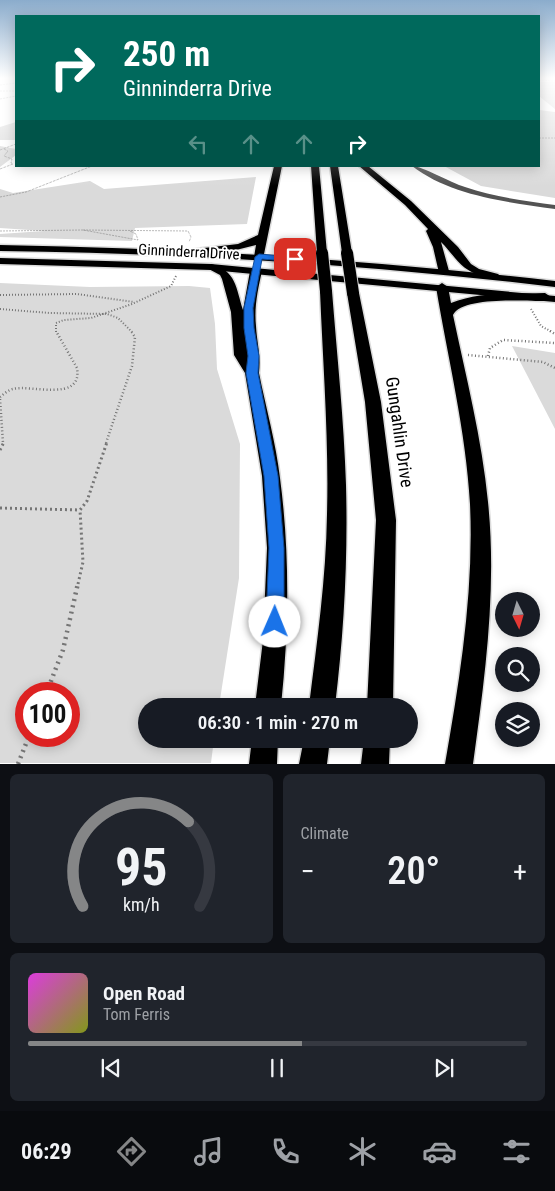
<!DOCTYPE html>
<meta charset="utf-8">
<style>
body{margin:0;font-family:"Roboto Condensed",sans-serif;background:#20242c;color:#f1f3f6;height:100vh;display:flex;flex-direction:column;font-size:19px;white-space:nowrap}
*{box-sizing:border-box;margin:0}
p{font-size:16px;color:#9ea1a6}
.icon{flex:none;width:28px;height:28px;fill:none;stroke:currentColor;stroke-width:2;stroke-linecap:round;stroke-linejoin:round}
.map{position:relative;height:764px;overflow:hidden}
.sheet{display:flex;flex-direction:column;gap:10px;padding:10px;background:#0d0f14;flex:1}
.sheet>*{flex:none}
.hud{position:absolute;left:15px;top:15px;width:525px;height:152px;border-radius:0px;box-shadow:0 2px 12px #0003;background:#00695c;color:#fff;overflow:hidden}
.needle{width:32px;rotate:175deg}
.fabs{position:absolute;left:495px;top:592px;display:grid;gap:10px}
.fabs a{display:grid;place-items:center;width:45px;height:45px;border-radius:50%;background:#171b24;box-shadow:0 2px 12px #0003;font-size:25px}
.speed{position:absolute;left:15px;top:682px;display:flex;gap:10px;font-size:25px;font-weight:700;text-align:center}
.speed>*{display:grid;place-content:center;width:65px;height:65px;border-radius:50%;background:#171b24;box-shadow:0 2px 12px #0003;line-height:1}
.speed .limit{border:8px solid #d22;background:#fff;color:#111}
.pin{position:absolute;display:grid;place-items:center;width:42px;height:42px;color:#fff;margin:-21px;border-radius:10px;box-shadow:0 2px 8px #0006}
.me{position:absolute;width:55px;margin:-28px;rotate:1deg;stroke-linejoin:round;filter:drop-shadow(0 0 4px #0008)}
.turn{display:flex;align-items:center;gap:18px;height:105px;padding:0 25px;font-size:22px}
.turn .icon{width:65px;height:65px;stroke-width:2.5}
.turn b{display:block;font-size:35px;line-height:42px}
.lanes{display:flex;align-items:center;height:48px;padding:0 25px;background:#0003;justify-content:center;gap:25px;direction:ltr}
.lanes .off{opacity:.35}
.big{font-size:38px;font-weight:600;line-height:1.1}
.sheet .tile{flex:1;display:flex;flex-direction:column;justify-content:center;gap:8px;min-width:0;padding:0 18px;border-radius:8px;background:#20242c}
.sheet .dial{align-items:center;gap:0}
.dial svg{height:130px;overflow:visible;fill:none;stroke:#363941;stroke-width:7;stroke-linecap:round;text-anchor:middle}
.dial text{fill:#f1f3f6;stroke:none}
.song{display:flex;align-items:center;gap:15px}
.cover{width:60px;height:60px;border-radius:8px;background:linear-gradient(135deg,hsl(300 70% 55%),hsl(70 70% 35%))}
.played{height:5px;border-radius:2px;background:linear-gradient(90deg,#858687 55%,#363941 55%)}
.keys{display:flex;justify-content:space-around;direction:ltr}
.heat{display:flex;justify-content:space-between;align-items:center;font-size:28px;direction:ltr}
.sheet .tiles{flex:1;display:grid;gap:10px;grid-template-columns:1fr 1fr}
.tile:last-child{grid-column:span 2}
.trip{position:absolute;left:138px;top:698px;width:280px;height:50px;border-radius:25px;background:#171b24;box-shadow:0 2px 12px #0003;font-weight:600;line-height:50px;text-align:center}
.menu{display:flex;height:80px;justify-content:space-around;align-items:center;background:#090b0e;color:#9ea1a6}
.menu .icon{width:35px;height:35px}
.menu .on{color:#858687}
.menu b{font-size:22px;color:#f1f3f6}
.map>svg:first-child{display:block}
.green{fill:#dadada;fill-rule:evenodd}
.lines{fill:none;stroke-linecap:round;stroke-linejoin:round}
.primary-casing{stroke:#dbdbdb;stroke-width:3}
.highway-casing{stroke:#dbdbdb;stroke-width:3}
.path-far4{stroke:#757575;stroke-width:1;stroke-dasharray:0.5 1;stroke-linecap:butt}
.path-far3{stroke:#757575;stroke-width:2;stroke-dasharray:1 2;stroke-linecap:butt}
.path-far2{stroke:#757575;stroke-width:2.5;stroke-dasharray:1 2.5;stroke-linecap:butt}
.path-far1{stroke:#757575;stroke-width:3;stroke-dasharray:2 3;stroke-linecap:butt}
.path{stroke:#757575;stroke-width:4.5;stroke-dasharray:2 4.5;stroke-linecap:butt}
.street{fill:#535353;fill-rule:evenodd}
.primary{fill:#000;fill-rule:evenodd}
.highway{fill:#000;fill-rule:evenodd}
.highway-bridge-casing{stroke:#dbdbdb;stroke-width:14;stroke-linecap:butt}
.highway-bridge{stroke:#000;stroke-width:12}
.route{fill:#1a73e8;stroke:#114b97}
.labels{text-anchor:middle;dominant-baseline:central;stroke-width:4;stroke-linejoin:round;paint-order:stroke}
.far-street-label{font-size:15px;fill:#000;stroke:#fff}
.street-label{font-size:18px;fill:#000;stroke:#fff}
</style>
<div class="map">
<svg width="555" height="764" viewBox="0 0 555 764">
<rect width="100%" height="100%" fill="#fff"/>
<path class="green" d="M 539,82 L 555,82 L 555,109 L 539,96 Z
M 539,110 L 555,112 L 555,198 L 481,186 L 444,166 L 539,166 Z
M 16,122 L 16,140 L 0,140 L 0,127 Z
M 0,146 L 16,149 L 16,155 L 0,167 Z
M 256,177 L 247,224 L 135,228 L 132,241 L 0,237 L 0,234 L 44,231 L 0,228 L 0,189 L 13,193 L 90,181 L 104,189 Z
M 0,283 L 90,287 L 189,286 L 210,288 L 215,324 L 217,369 L 240,444 L 239,578 L 219,706 L 146,706 L 146,739 L 214,739 L 211,763 L 0,763 ZM 26,694 L 69,694 L 69,736 L 26,736 Z
M 512,346 L 555,353 L 555,429 Z"/>
<g class="lines">
<defs>
<path id="primary" d="M 0,245 C 186,248 370,260 555,281 L 555,287 C 370,265 186,253 0,251 Z
M 0,258 L 211,264 L 555,296 L 555,302 L 211,270 L 0,264 Z"/>
<path id="highway" d="M 274,166 L 282,166 L 263,259 L 259,260 L 254,257 L 256,245 L 228,252 L 187,254 L 186,252 L 187,250 L 238,244 L 258,235 Z
M 311,166 L 319,166 L 327,253 L 322,256 L 317,253 Z
M 330,166 L 338,166 L 352,253 L 347,256 L 342,253 Z
M 359,166 L 368,166 L 411,201 L 458,247 L 471,264 L 479,269 L 498,274 L 500,276 L 498,278 C 492,280 488,278 483,276 C 461,271 456,257 441,242 L 449,271 L 443,274 L 439,273 L 433,247 L 426,231 L 428,229 L 405,205 Z
M 211,264 C 236,270 236,288 243,310 L 250,271 L 256,268 L 262,271 C 258,289 254,307 256,326 C 257,344 261,354 259,373 C 266,408 276,443 280,478 C 290,554 289,630 281,706 L 255,706 L 263,640 L 267,548 L 262,476 L 245,373 L 234,355 L 231,312 L 222,279 L 220,275 L 205,267 Z
M 442,283 L 448,287 L 451,303 C 481,291 514,294 545,293 L 551,297 L 545,301 C 526,301 462,296 453,315 C 466,377 482,439 488,502 C 497,589 485,677 473,764 L 445,764 C 460,678 474,591 470,504 C 466,431 448,359 436,287 Z
M 326,287 L 332,291 C 337,356 344,420 346,485 C 348,559 344,633 335,706 L 309,706 C 317,642 326,579 327,514 C 329,440 323,365 320,291 Z
M 353,289 L 359,293 L 381,402 L 396,520 L 393,706 L 367,706 L 376,520 L 365,402 L 347,293 Z
M 252,739 L 278,739 L 277,764 L 249,764 Z
M 304,739 L 330,739 L 327,764 L 299,764 Z
M 364,739 L 390,739 L 389,764 L 361,764 Z"/>
</defs>
<use href="#primary" class="primary-casing"/>
<use href="#highway" class="highway-casing"/>
<path class="path-far4" d="M 539,80 L 555,81
M 0,85 L 16,83
M 0,91 L 16,91
M 0,99 L 16,96
M 539,138 L 555,138
M 0,150 L 16,144
M 0,169 L 13,164 L 11,163 L 12,159 L 4,156 L 8,151 L 4,149
M 0,197 L 26,192 L 92,166
M 83,230 L 188,231 L 191,237 L 189,242
M 0,231 L 83,230 L 138,240
M 130,231 L 136,234 L 138,240"/>
<path class="path-far3" d="M 0,295 L 77,294 L 134,302
M 0,309 L 50,313 L 107,314 L 118,318 L 132,332
M 531,309 L 541,326 L 552,332
M 56,332 L 56,323 L 64,320 L 91,318 L 132,304 L 171,286 L 176,276"/>
<path class="path-far2" d="M 550,331 L 555,334
M 468,355 L 543,362 L 555,368
M 488,356 L 490,348 L 503,340 L 555,343
M 0,397 C 4,394 8,390 13,389 C 30,384 83,403 77,368 L 56,331
M 0,399 L 3,443
M 106,443 L 132,366 L 135,337 L 131,331"/>
<path class="path-far1" d="M 0,450 L 4,442
M 0,508 L 80,510
M 78,584 L 83,562 L 80,510 L 87,501 L 107,442"/>
<path class="path" d="M 46,694 L 63,650 L 78,583
M 18,764 L 29,736"/>
<path class="street" d="M 412,166 C 422,166 451,183 465,187 C 494,197 525,201 555,205 L 555,209 C 507,202 451,196 412,166 Z"/>
<use href="#primary" class="primary"/>
<use href="#highway" class="highway"/>
<defs>
<path id="highway-bridge" d="M 322,253 L 326,291
M 347,253 L 353,293"/>
</defs>
<use href="#highway-bridge" class="highway-bridge-casing"/>
<use href="#highway-bridge" class="highway-bridge"/>
</g>
<linearGradient id="sky" x2="0" y2="1"><stop stop-color="#8baccc"/><stop offset="0.42" stop-color="#fff"/><stop offset="1" stop-color="#fff" stop-opacity="0"/></linearGradient>
<rect width="555" height="186" fill="url(#sky)"/>
<path class="route" d="M 259,254 L 295,257 L 299,259 L 295,262 L 262,259 L 253,308 L 254,328 L 259,356 L 258,373 L 278,476 L 284,548 L 284,622 L 281,627 L 275,630 L 269,627 L 266,622 L 269,548 L 264,476 L 246,373 L 248,356 L 244,328 L 244,308 L 255,257 Z"/>
<g class="labels">
<g class="far-street-label">
<text transform="translate(189 252) rotate(3)">Ginninderra Drive</text>
</g>
<g class="street-label">
<text transform="translate(400 432) rotate(82)">Gungahlin Drive</text>
</g>
</g>
</svg>
<div class="fabs">
<a><svg class="needle" viewBox="-14 -14 28 28"><path d="M0-13l5 13h-10z" fill="#e53935"/><path d="M0 13l5-13h-10z" fill="#9ea1a6"/></svg></a>
<a><svg class="icon" aria-label="search" viewBox="0 0 24 24"><circle cx="10" cy="10" r="6"/><path d="M15 15l6 6"/></svg></a>
<a><svg class="icon" aria-label="layers" viewBox="0 0 24 24"><path d="M12 4l9 5-9 5-9-5zM3 14l9 5 9-5"/></svg></a>
</div>
<div class="speed"><div class="limit">100</div></div>
<div class="pin" style="left:295px;top:259px;background:#d93025"><svg class="icon" aria-label="arrive" viewBox="0 0 24 24"><path d="M6 21V4h12l-3 4 3 4H6"/></svg></div>
<svg class="me" style="left:275px;top:622px" viewBox="-20 -20 40 40"><circle r="19" fill="#fff"/><path d="M0-13L10 11 0 6-10 11z" fill="#1a73e8"/></svg>
<div class="trip">06:30 · 1 min · 270 m</div>
<div class="hud">
<div class="turn"><svg class="icon" aria-label="right" viewBox="0 0 24 24"><path d="M7 20v-9h11M14 6l5 5-5 5"/></svg><div><b>250 m</b>Ginninderra Drive</div></div>
<div class="lanes"><svg class="icon off" aria-label="left" viewBox="0 0 24 24"><path d="M17 20v-9H6M10 6l-5 5 5 5"/></svg><svg class="icon off" aria-label="ahead" viewBox="0 0 24 24"><path d="M12 20V5M6 11l6-6 6 6"/></svg><svg class="icon off" aria-label="ahead" viewBox="0 0 24 24"><path d="M12 20V5M6 11l6-6 6 6"/></svg><svg class="icon" aria-label="right" viewBox="0 0 24 24"><path d="M7 20v-9h11M14 6l5 5-5 5"/></svg></div>
</div>
</div>
<section class="sheet">
<div class="tiles">
<div class="tile dial"><svg viewBox="0 0 100 80">
<path d="M14 69A42 42 0 1 1 86 69"/>
<path d="M14 69A42 42 0 0 1 79 17" stroke="#858687"/>
<text x="50" y="56" font-size="32" font-weight="700">95</text>
<text x="50" y="72" font-size="11">km/h</text>
</svg></div>
<div class="tile"><p>Climate</p>
<div class="heat"><a>−</a><b class="big">20°</b><a>+</a></div>
</div>
<div class="tile">
<div class="song"><i class="cover"></i><div><b>Open Road</b><p>Tom Ferris</p></div></div>
<div class="played"></div>
<div class="keys"><svg class="icon" aria-label="previous" viewBox="0 0 24 24"><path d="M18 5L8 12l10 7zM5 5v14"/></svg><svg class="icon" aria-label="pause" viewBox="0 0 24 24"><path d="M8 5v14M16 5v14"/></svg><svg class="icon" aria-label="next" viewBox="0 0 24 24"><path d="M6 5l10 7-10 7zM19 5v14"/></svg></div>
</div>
</div>
</section>
<nav class="menu">
<b>06:29</b>
<svg class="icon on" aria-label="directions" viewBox="0 0 24 24"><path d="M12 3l9 9-9 9-9-9zM9 14v-3h6M13 9l2 2-2 2"/></svg>
<svg class="icon" aria-label="music" viewBox="0 0 24 24"><path d="M9 18V5l10-2v13"/><circle cx="6" cy="18" r="3"/><circle cx="16" cy="16" r="3"/></svg>
<svg class="icon" aria-label="phone" viewBox="0 0 24 24"><path d="M5 4h4l2 5-3 2q2 4 5 5l2-3 5 2v4C11 20 4 13 5 4z"/></svg>
<svg class="icon" aria-label="climate" viewBox="0 0 24 24"><path d="M12 3v18M4 7l16 10M4 17L20 7"/></svg>
<svg class="icon" aria-label="car" viewBox="0 0 24 24"><path d="M5 17H2v-5l4-1 3-4h7l3 4 3 1v5h-3M9 17h6M6 11h13"/><circle cx="7" cy="17" r="2"/><circle cx="17" cy="17" r="2"/></svg>
<svg class="icon" aria-label="filters" viewBox="0 0 24 24"><path d="M4 7h16M4 17h16"/><circle cx="9" cy="7" r="2"/><circle cx="15" cy="17" r="2"/></svg>
</nav>
